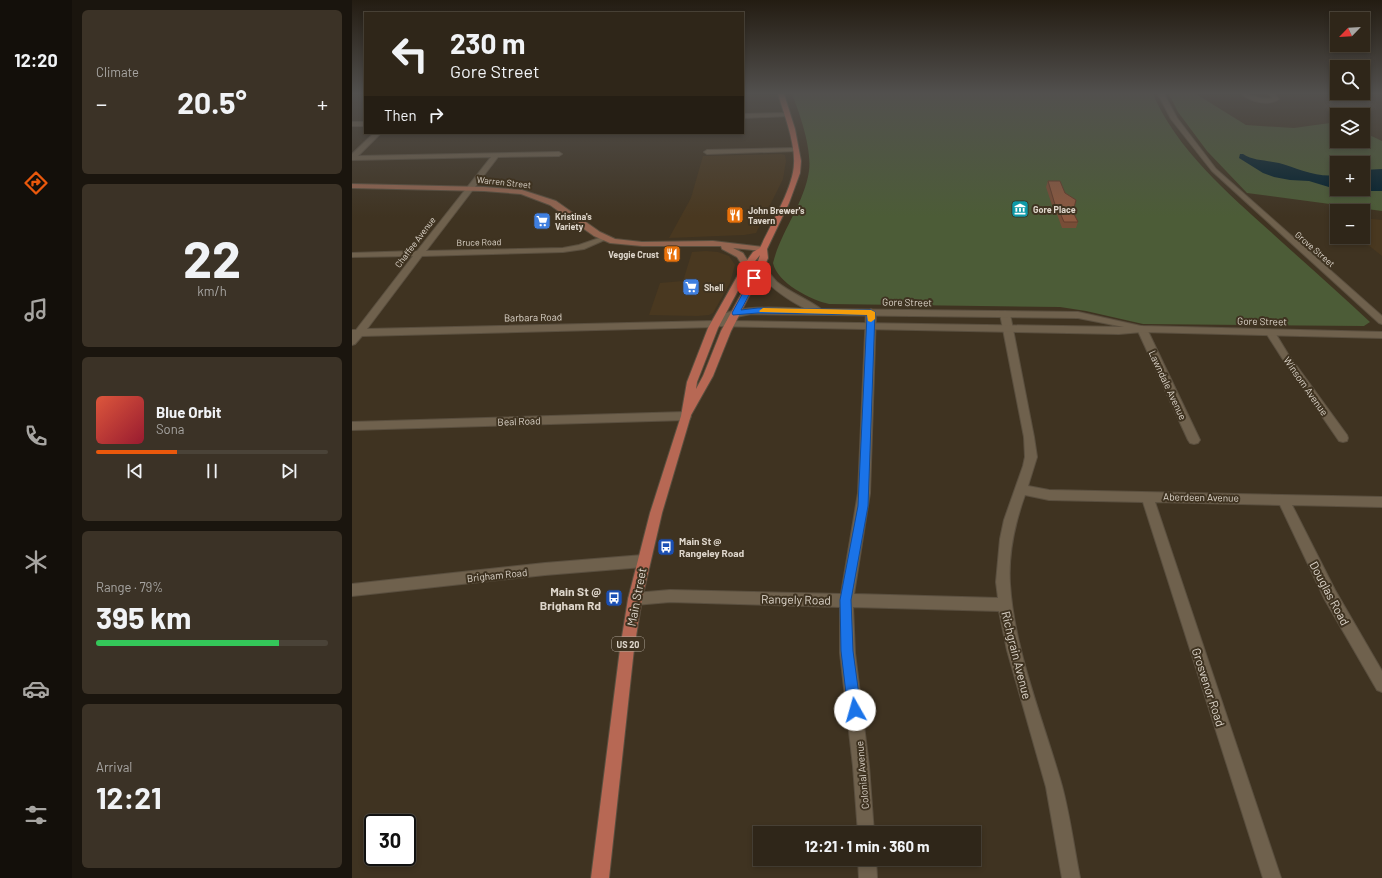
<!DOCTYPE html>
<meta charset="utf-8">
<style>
body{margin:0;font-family:Barlow,sans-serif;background:#3b3226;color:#f1f3f6;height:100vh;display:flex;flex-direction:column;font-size:15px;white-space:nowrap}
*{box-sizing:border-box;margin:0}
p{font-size:13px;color:#a7a5a2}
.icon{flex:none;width:22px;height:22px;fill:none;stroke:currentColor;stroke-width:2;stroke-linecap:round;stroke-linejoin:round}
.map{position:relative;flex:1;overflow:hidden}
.sheet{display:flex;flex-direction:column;gap:10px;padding:10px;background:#1a150e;width:280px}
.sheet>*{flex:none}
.hud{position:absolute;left:12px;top:12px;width:380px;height:122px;border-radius:0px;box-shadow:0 2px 6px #0003,0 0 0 1px #4a4338;background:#2f2619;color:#f1f3f6;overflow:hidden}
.needle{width:26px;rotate:245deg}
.fabs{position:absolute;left:978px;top:12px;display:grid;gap:8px}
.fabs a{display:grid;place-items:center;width:40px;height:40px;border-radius:0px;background:#2f2619;box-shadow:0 2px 6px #0003,0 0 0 1px #4a4338;font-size:20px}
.speed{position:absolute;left:12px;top:814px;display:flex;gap:8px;font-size:20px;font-weight:700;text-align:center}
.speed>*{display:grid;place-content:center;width:52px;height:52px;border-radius:50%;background:#2f2619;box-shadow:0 2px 6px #0003,0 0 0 1px #4a4338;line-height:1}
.speed .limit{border:2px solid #111;border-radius:6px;background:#fff;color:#111}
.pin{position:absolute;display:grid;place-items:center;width:34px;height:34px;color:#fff;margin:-17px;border-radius:8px;box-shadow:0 2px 6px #0006}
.me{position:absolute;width:44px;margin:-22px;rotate:353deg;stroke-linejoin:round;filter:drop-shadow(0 0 3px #0008)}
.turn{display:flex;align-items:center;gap:14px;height:84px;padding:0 20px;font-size:18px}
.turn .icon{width:52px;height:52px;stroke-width:2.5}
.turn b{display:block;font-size:28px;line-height:34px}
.then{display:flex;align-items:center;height:38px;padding:0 20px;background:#0003;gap:8px;font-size:15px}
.big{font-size:30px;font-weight:700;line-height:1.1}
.sheet .widget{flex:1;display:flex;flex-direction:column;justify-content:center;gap:6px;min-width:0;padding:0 14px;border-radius:6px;background:#3b3226}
.sheet .dial{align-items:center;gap:0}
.dial b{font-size:52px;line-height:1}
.song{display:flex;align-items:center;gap:12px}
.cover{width:48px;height:48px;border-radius:6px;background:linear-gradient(135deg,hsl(10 70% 55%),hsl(350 70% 35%))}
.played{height:4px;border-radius:2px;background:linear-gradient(90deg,#ea580c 35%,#4a4338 35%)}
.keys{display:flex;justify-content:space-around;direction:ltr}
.heat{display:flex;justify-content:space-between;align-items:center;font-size:22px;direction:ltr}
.charge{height:6px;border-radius:3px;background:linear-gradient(90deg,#34c759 79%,#4a4338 0)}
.trip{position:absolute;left:401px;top:826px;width:228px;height:40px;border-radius:0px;background:#2f2619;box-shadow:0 2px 6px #0003,0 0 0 1px #4a4338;font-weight:700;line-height:40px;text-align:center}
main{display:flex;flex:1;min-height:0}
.dock{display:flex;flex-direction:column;width:72px;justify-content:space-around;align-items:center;background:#130f0a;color:#a7a5a2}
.dock .icon{width:28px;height:28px}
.dock .on{color:#ea580c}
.dock b{font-size:18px;color:#f1f3f6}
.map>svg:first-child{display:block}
.built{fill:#493820}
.green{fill:#4c5c37;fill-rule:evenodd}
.water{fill:#00202e}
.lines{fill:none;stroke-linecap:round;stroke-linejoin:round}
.minor-casing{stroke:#5a4f3f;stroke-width:2}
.tertiary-casing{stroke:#5a4f3f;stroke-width:2}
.secondary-casing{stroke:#5a4f3f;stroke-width:2}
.primary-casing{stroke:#5a4f3f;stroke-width:2}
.minor{fill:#6f614d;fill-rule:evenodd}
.tertiary{fill:#6f614d;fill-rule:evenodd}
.secondary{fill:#936550;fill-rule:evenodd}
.primary{fill:#b76854;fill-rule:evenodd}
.wall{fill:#784d37}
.building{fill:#8c5940;stroke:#623e2d}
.route{fill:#1a73e8;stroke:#114b97}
.slow{fill:#f59e0b}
.labels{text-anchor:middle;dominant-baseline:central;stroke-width:4;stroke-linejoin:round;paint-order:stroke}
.far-street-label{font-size:9px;fill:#ded6cb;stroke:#3f3321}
.far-poi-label{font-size:9px;font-weight:bold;fill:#ded6cb;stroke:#3f3321;text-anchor:start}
.shield{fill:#3f3321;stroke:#aea598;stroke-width:1}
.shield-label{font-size:9px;font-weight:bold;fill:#ded6cb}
.street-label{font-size:10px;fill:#ded6cb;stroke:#3f3321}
.poi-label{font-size:10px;font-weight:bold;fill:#ded6cb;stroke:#3f3321;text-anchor:start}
.near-poi-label{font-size:12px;font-weight:bold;fill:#ded6cb;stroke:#3f3321;text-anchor:end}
.near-street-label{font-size:12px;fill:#ded6cb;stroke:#3f3321}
</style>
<main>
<nav class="dock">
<b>12:20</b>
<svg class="icon on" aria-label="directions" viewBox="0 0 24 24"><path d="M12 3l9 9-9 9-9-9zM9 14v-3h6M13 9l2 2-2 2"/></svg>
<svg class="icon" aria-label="music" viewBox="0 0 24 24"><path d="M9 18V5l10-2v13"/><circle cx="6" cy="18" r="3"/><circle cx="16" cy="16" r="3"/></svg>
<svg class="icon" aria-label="phone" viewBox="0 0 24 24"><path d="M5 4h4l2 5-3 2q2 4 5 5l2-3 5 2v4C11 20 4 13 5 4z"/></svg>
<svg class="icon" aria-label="climate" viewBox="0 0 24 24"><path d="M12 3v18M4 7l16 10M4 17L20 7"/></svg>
<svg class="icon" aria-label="car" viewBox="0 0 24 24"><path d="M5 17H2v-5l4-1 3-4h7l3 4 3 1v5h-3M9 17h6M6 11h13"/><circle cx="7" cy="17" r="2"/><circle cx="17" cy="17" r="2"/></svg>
<svg class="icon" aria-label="filters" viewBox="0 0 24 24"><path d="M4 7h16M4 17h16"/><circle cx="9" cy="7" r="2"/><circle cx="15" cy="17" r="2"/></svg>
</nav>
<section class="sheet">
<div class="widget"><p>Climate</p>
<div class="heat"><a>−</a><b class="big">20.5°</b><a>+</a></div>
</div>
<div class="widget dial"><b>22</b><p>km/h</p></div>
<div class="widget">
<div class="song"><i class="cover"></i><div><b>Blue Orbit</b><p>Sona</p></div></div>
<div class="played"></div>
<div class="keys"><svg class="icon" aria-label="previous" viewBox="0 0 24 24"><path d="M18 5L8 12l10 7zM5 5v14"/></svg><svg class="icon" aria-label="pause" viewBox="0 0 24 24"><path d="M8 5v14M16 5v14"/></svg><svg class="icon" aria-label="next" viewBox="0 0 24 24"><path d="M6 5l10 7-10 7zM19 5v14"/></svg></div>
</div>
<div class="widget"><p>Range · 79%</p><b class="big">395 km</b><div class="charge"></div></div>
<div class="widget"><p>Arrival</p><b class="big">12:21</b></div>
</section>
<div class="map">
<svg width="1030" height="878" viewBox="0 0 1030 878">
<rect width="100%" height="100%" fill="#3f3321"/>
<path class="built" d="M 429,154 L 433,155 L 434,161 L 431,179 L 404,233 L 392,235 L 317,238 L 339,198 L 351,156 Z
M 1011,218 L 1030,220 L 1030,256 L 1006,237 L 1011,237 Z
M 354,251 L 366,252 L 377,256 L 383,265 L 378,283 L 361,313 L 357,315 L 345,316 L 297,315 L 308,283 L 331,281 L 340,252 Z"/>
<path class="green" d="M 440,94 L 801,94 C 825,150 877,194 921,234 C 953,263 986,292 1018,322 L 1012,326 L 791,324 L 734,311 L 708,307 L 477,304 C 459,300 425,283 421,263 C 429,231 452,204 457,171 C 460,149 448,114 440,94 Z
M 817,94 L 844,94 L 894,125 L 942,128 L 985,122 L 985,141 L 1011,141 L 1011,132 L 1030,141 L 1030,211 L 895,193 L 855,151 L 826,112 ZM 985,163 L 1011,163 L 1011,189 L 985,189 Z"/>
<path class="water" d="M 888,154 L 891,154 C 902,161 914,160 927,163 C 945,168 965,178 985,175 L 985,189 L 1011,189 L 1011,170 L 1030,169 L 1030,191 L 990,191 L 957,181 L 938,180 L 922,177 L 911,173 L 887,158 Z"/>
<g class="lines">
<defs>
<path id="minor" d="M 890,94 C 901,94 909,101 920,98 L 917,94 L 923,94 L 927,99 C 917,106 899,102 890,94 Z
M 438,113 L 438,115 L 436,116 L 391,118 L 391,114 Z
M 0,122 L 13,122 L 13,126 L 0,126 Z
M 22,133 L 29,133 L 6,156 L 207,152 L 210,154 L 207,156 L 146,157 L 74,251 L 211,248 L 227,245 L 253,236 L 257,238 L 232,249 L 211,252 L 70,256 L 15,329 L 363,321 L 368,324 L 363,327 L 10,336 L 3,344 L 0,345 L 0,330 L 4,330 L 61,256 L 0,257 L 0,253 L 65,251 L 139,157 L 0,160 L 0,154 Z
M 444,148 L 447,150 L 446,151 L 355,154 L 352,152 L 355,150 Z
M 519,309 L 524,312 L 518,493 L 502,594 L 646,598 L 644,582 L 648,539 L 652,520 L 671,466 L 673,457 L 672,437 L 648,314 L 653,311 L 658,314 L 682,437 L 685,457 L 676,486 L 697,490 L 1030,497 L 1030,507 L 940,505 L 983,590 L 1030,671 L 1030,692 L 1025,690 L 973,600 L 928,505 L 803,502 L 929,878 L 911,878 L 791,502 L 697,500 L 673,495 C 663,523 656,553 658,584 C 662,650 692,722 710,786 C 718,816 722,847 728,878 L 710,878 L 694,787 L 655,650 L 647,611 L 501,607 L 503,653 L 517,766 L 522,833 L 506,833 L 501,766 L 488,653 L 488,607 L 318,602 L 283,605 L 278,604 L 276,599 L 278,594 L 283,593 L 318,590 L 489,594 L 506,493 L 514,312 Z
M 790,326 L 795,329 L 848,440 L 846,443 L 842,444 L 838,443 L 836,440 L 785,329 Z
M 919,330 L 922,331 L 936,354 L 995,435 L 996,438 L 995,441 L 991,442 L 987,441 L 930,358 L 914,333 Z
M 334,412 L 338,413 L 339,416 L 338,419 L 334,420 L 0,430 L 0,422 Z
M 291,555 L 296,557 L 297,561 L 296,565 L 291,567 L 193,575 L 0,596 L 0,584 L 193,563 Z
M 506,859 L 524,859 L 525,878 L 507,878 Z"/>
<path id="tertiary" d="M 806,94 L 812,94 L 825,118 L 864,169 L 1030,316 L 1030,324 L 1027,323 L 860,171 L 819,119 Z
M 408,264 C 412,266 421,278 425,282 C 439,293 455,299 469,309 L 726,312 L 789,326 L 1030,332 L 1030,338 L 790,332 L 767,334 L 360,326 L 358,324 C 375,302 430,308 454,309 C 435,299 414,286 404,267 ZM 399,314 L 726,318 L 772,327 L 374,321 L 384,317 Z"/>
<path id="secondary" d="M 0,184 L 132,187 L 170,190 L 204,201 L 248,232 L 263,239 L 290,242 L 361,241 L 411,247 L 415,249 L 411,251 L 381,248 L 391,253 L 399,266 L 395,269 L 392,268 L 385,257 L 370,249 L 369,246 L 290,246 L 258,243 L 242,236 L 198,205 L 169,194 L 132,191 L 0,188 Z"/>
<path id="primary" d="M 426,94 L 432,94 L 443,129 L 449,161 L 448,173 L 437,203 L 415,249 L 416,258 L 412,267 L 379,331 L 361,376 L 339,415 L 310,513 L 290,599 L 282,649 L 257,878 L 239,878 L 268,649 L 276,599 L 298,513 L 329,416 L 335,382 L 356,328 L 391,266 L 401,252 L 408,248 C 418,225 442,187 442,163 C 443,142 432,114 426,94 ZM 408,255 L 404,267 L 369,331 L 351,376 L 344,389 L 345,382 L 366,328 L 399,266 Z"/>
</defs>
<use href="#minor" class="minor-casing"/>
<use href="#tertiary" class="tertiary-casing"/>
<use href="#secondary" class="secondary-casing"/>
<use href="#primary" class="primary-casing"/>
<use href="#minor" class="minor"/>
<use href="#tertiary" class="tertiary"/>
<use href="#secondary" class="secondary"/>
<use href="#primary" class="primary"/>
</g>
<path class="wall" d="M 696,181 L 724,200 L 721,211 L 726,222 L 724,228 L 710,228 L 705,214 L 703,214 L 694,187 Z"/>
<path class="building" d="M 696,181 L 708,181 L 713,193 L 724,200 L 722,208 L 719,208 L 726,222 L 712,222 L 706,208 L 704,208 Z"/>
<linearGradient id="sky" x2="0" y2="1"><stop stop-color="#231c12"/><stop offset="0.43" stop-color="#52504e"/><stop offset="1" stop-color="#52504e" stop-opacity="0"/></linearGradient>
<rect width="1030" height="217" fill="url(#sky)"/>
<path class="route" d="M 402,276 L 406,278 L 389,310 L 406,308 L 519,310 L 523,312 L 516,506 L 499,600 L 501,651 L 509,710 L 507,715 L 503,716 L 498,715 L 496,710 L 489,651 L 488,600 L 506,506 L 515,315 L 406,313 L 381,315 L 380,313 L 399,278 Z"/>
<path class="slow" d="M 411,308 L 519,310 L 523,312 L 523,319 L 519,322 L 516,321 L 515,315 L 408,312 L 407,311 Z"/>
<defs>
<symbol id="museum-square" viewBox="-11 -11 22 22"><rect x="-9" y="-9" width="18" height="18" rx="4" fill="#0f9aa8" stroke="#3f3321"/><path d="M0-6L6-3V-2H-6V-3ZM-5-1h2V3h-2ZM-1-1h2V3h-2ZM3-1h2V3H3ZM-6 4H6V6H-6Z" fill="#fff"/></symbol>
<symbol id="restaurant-square" viewBox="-11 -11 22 22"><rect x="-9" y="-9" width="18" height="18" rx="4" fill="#e8710a" stroke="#3f3321"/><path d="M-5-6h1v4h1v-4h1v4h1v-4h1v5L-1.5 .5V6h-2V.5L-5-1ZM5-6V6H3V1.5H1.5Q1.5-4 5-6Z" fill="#fff"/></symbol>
<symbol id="supermarket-square" viewBox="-11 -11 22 22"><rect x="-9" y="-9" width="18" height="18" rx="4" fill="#3f7fe0" stroke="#3f3321"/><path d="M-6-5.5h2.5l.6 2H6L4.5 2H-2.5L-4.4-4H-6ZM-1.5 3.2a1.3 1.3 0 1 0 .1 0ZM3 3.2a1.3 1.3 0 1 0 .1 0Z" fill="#fff"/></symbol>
<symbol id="bus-square" viewBox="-11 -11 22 22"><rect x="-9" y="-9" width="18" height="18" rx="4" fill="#1a4fb4" stroke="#3f3321"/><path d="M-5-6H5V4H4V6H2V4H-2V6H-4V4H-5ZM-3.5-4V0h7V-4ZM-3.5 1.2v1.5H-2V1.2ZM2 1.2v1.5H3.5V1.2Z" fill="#fff"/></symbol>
</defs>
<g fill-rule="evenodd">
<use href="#museum-square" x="658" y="199" width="20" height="20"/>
<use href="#restaurant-square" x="373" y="205" width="20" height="20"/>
<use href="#supermarket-square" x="180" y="211" width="20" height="20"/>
<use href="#restaurant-square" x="310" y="244" width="20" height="20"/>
<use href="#supermarket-square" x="329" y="277" width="20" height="20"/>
<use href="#bus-square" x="304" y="537" width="20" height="20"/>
<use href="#bus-square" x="252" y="588" width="20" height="20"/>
</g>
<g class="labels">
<g class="far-street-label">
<text transform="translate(152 182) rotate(6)">Warren Street</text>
<text transform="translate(63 242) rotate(-53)">Chaffee Avenue</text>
<text transform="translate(127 242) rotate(-1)">Bruce Road</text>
<text transform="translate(963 249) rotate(41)">Grove Street</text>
</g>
<g class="far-poi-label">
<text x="681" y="209">Gore Place</text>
<text x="396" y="210">John Brewer's<tspan x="396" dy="10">Tavern</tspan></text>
<text x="203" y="216">Kristina's<tspan x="203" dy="10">Variety</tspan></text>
<text x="307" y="254" text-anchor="end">Veggie Crust</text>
<text x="352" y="287">Shell</text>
</g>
<rect class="shield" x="260" y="637" width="32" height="14" rx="3"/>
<g class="shield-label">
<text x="276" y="644">US 20</text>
</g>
<g class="street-label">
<text transform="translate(555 302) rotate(1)">Gore Street</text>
<text transform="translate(181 317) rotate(-1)">Barbara Road</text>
<text transform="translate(910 321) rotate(1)">Gore Street</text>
<text transform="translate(816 385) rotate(65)">Lawndale Avenue</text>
<text transform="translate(954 386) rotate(55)">Winsom Avenue</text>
<text transform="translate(167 421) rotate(-2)">Beal Road</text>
<text transform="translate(849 497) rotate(1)">Aberdeen Avenue</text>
<text transform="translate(145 575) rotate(-6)">Brigham Road</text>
<text transform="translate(510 775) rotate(-95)">Colonial Avenue</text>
</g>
<g class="poi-label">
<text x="327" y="541">Main St @<tspan x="327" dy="12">Rangeley Road</tspan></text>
</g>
<g class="near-poi-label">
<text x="249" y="591">Main St @<tspan x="249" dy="14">Brigham Rd</tspan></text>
</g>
<g class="near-street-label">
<text transform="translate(978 593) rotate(62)">Douglas Road</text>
<text transform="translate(284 597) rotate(-79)">Main Street</text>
<text transform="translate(444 599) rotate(1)">Rangely Road</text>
<text transform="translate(665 655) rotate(76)">Richgrain Avenue</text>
<text transform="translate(857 687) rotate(72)">Grosvenor Road</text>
</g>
</g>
</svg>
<div class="fabs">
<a><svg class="needle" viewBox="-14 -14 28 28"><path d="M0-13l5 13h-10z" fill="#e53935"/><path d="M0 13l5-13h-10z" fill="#a7a5a2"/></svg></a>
<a><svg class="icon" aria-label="search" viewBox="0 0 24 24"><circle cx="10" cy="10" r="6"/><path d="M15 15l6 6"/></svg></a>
<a><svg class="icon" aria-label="layers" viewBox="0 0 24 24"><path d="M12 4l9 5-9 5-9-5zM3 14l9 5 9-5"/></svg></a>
<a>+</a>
<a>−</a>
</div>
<div class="speed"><div class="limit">30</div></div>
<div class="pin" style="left:402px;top:278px;background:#d93025"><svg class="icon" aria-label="arrive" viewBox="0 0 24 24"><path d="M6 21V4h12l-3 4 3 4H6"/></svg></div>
<svg class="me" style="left:503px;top:710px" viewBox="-20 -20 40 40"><circle r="19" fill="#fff"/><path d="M0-13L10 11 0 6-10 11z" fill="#1a73e8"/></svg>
<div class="trip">12:21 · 1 min · 360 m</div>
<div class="hud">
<div class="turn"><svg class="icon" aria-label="left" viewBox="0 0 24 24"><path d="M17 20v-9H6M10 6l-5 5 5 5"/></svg><div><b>230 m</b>Gore Street</div></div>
<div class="then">Then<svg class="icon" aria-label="right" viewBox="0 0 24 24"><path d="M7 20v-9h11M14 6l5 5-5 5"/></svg></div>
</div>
</div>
</main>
